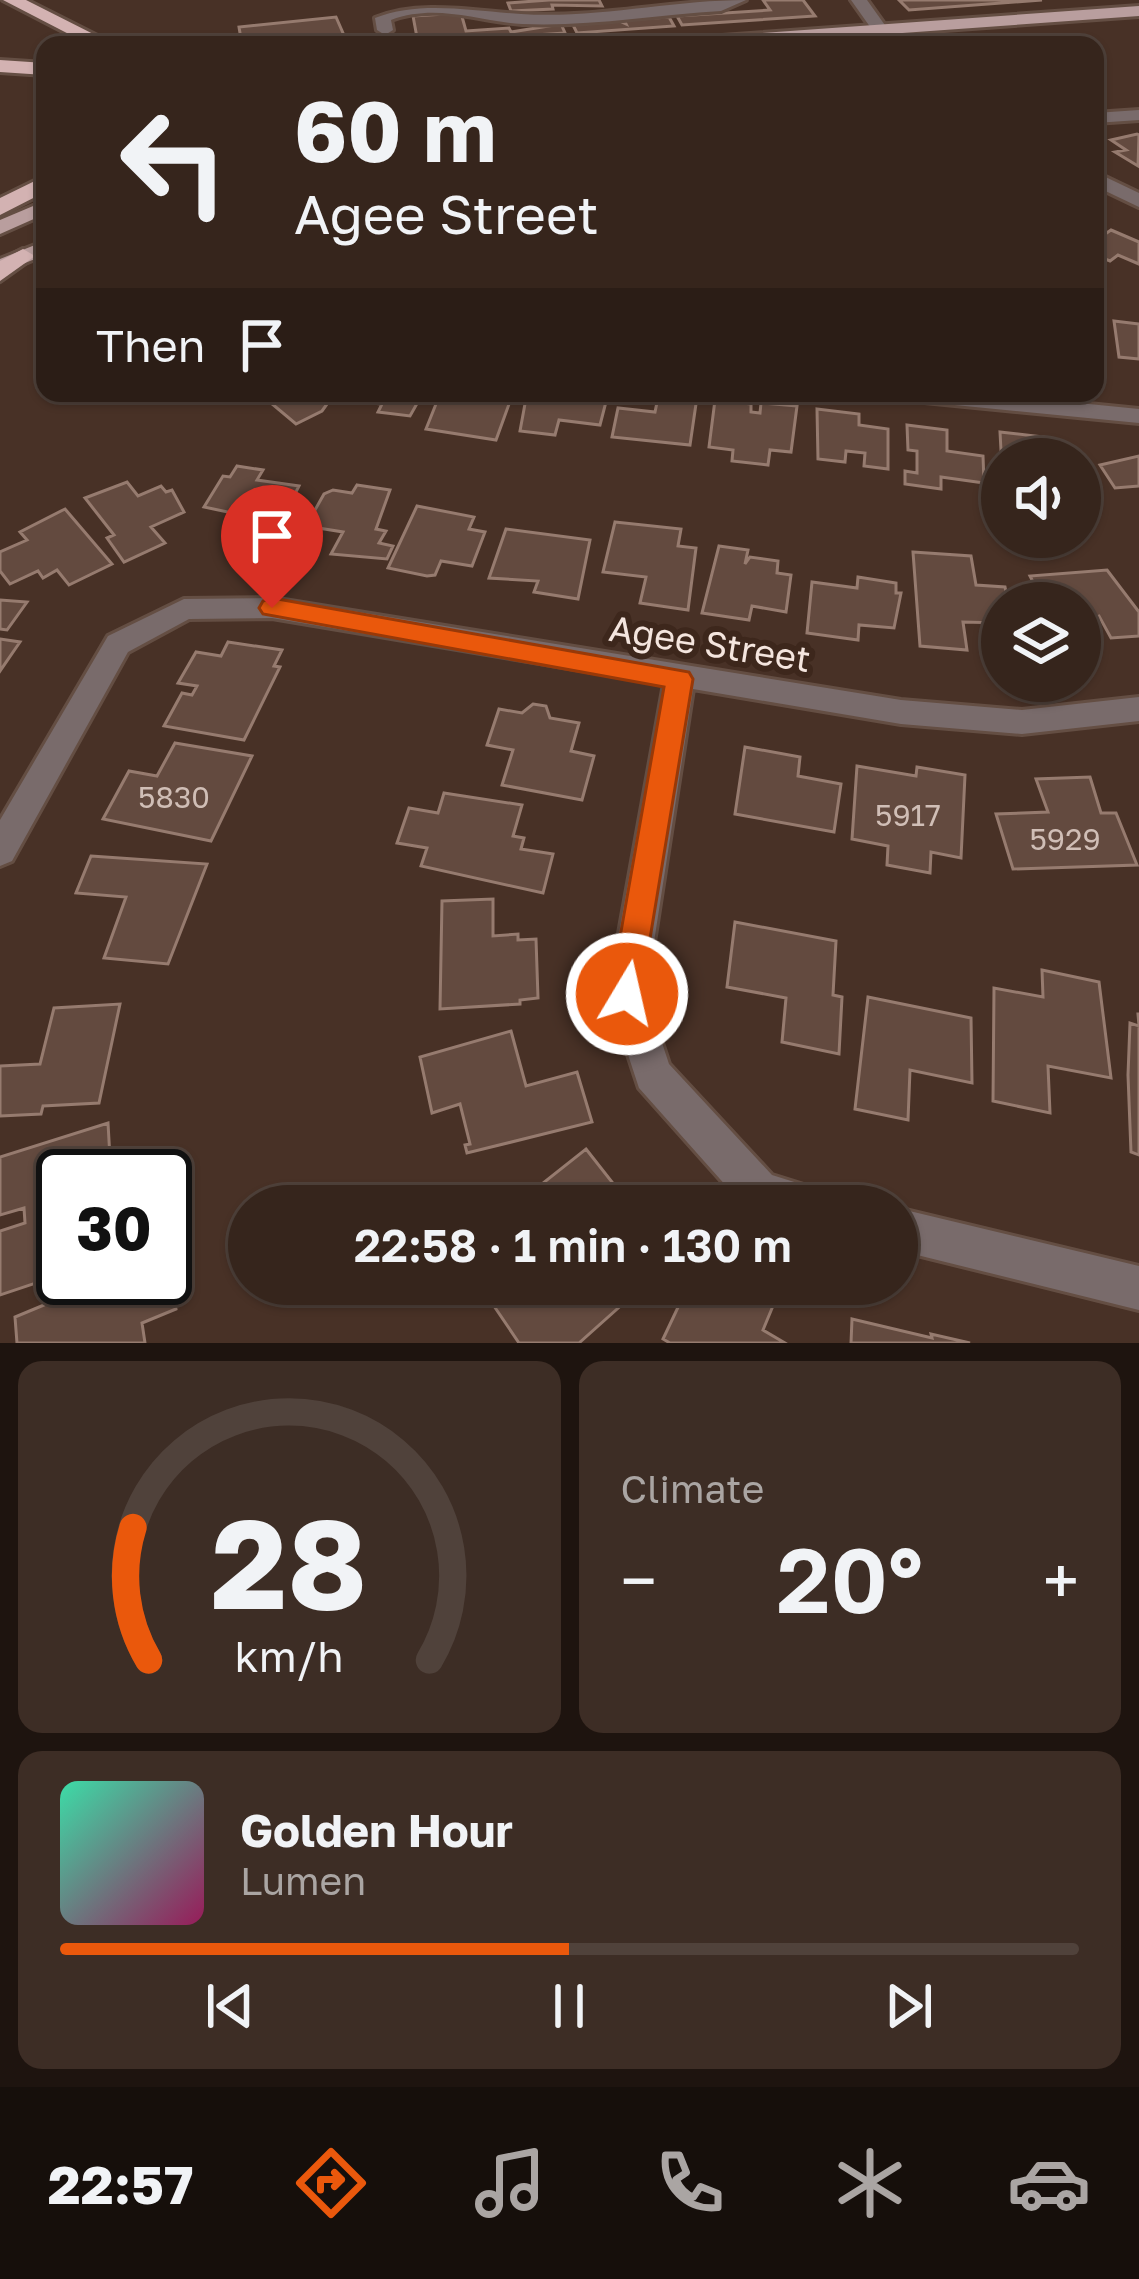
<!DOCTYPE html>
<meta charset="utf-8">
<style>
body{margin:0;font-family:"Golos Text",sans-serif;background:#3d2d25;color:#f1f3f6;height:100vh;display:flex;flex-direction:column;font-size:45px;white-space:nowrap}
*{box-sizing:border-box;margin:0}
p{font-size:39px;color:#aaa5a3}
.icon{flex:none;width:66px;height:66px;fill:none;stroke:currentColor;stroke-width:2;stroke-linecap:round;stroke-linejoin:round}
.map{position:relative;height:1343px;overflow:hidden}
.sheet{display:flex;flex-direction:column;gap:18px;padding:18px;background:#1e140f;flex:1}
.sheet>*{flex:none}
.top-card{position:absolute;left:36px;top:36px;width:1068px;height:366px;border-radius:24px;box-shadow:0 3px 9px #0004,0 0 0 3px #50423b;background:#36251c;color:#f1f3f6;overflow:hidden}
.controls{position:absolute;left:981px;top:438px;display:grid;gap:24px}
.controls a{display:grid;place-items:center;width:120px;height:120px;border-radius:50%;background:#36251c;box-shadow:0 3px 9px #0004,0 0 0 3px #50423b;font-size:60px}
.speed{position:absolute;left:36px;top:1149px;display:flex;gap:24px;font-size:60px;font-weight:700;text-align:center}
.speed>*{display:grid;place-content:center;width:156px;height:156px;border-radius:50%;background:#36251c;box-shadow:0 3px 9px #0004,0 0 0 3px #50423b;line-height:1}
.speed .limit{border:6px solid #111;border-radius:18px;background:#fff;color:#111}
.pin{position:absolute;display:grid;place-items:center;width:102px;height:102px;color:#fff;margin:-123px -51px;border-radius:50% 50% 50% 0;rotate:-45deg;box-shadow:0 0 12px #0007}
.pin .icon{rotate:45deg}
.me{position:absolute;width:132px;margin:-66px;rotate:9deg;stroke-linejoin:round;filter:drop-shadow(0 0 9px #0008)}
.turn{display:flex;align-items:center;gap:42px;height:252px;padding:0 60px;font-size:54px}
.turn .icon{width:156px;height:156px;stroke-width:2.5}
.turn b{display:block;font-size:84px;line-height:102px}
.then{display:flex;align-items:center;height:114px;padding:0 60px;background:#0003;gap:24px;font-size:45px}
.big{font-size:90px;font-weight:600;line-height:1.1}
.sheet .card{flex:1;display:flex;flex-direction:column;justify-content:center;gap:18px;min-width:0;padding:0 42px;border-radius:24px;background:#3d2d25}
.sheet .dial{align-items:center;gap:0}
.dial svg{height:312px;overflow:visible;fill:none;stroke:#50423b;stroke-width:7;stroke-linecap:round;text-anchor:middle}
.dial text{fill:#f1f3f6;stroke:none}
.song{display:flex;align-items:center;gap:36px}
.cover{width:144px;height:144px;border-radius:18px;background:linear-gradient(135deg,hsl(160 70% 55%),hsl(330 70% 35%))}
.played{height:12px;border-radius:6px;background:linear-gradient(90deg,#ea580c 50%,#50423b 50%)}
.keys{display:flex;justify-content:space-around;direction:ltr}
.heat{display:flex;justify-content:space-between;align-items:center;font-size:66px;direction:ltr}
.sheet .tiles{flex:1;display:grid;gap:18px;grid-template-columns:1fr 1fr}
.card:last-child{grid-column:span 2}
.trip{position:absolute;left:228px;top:1185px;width:690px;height:120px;border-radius:60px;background:#36251c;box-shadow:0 3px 9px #0004,0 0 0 3px #50423b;font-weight:600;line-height:120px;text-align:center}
.tabs{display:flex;height:192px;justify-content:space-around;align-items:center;background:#160f0b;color:#aaa5a3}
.tabs .icon{width:84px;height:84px}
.tabs .active{color:#ea580c}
.tabs b{font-size:54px;color:#f1f3f6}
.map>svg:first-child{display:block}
.building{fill:#634a3f;stroke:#967b6f;stroke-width:3}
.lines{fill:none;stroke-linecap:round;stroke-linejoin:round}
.minor-casing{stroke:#644e43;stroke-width:6}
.major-casing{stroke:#644e43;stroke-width:6}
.highway-casing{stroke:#644e43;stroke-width:6}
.minor{fill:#796b6b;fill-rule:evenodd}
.major{fill:#b99e9e;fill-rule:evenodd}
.highway{fill:#d3b2b2;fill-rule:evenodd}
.route{fill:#ea580c;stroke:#983908;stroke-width:3}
.labels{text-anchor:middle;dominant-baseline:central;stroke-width:12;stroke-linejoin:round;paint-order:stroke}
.number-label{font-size:30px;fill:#d0beb6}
.street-label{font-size:36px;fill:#f4e5de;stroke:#3d271c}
</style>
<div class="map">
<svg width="1139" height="1343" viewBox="0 0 1139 1343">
<rect width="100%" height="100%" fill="#483126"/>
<path class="building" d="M 549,0 L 599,0 L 602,6 L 552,5 L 553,9 L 511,11 L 508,3 Z
M 763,0 L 803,0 L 815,16 L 682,25 L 677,16 L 770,10 Z
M 899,0 L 1042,0 L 909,10 Z
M 461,13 L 466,31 L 509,28 L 511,32 L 561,24 L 565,33 L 418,43 L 413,16 Z
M 336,17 L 346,40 L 341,43 L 242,45 L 239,27 Z
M 669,17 L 674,26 L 577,33 L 572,23 L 617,20 L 626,24 L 624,20 Z
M 400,35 L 401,45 L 355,45 L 354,38 Z
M 1137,134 L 1139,135 L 1138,166 L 1115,152 L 1126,150 L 1111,140 Z
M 1111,230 L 1139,242 L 1139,264 L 1118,255 L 1110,261 L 1095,255 L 1095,241 Z
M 1114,321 L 1139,324 L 1139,359 L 1119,357 Z
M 259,393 L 335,393 L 322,411 L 296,424 Z
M 353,393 L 423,393 L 410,416 L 378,412 L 382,404 L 349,401 Z
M 434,393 L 513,393 L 496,440 L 426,429 L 438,399 L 432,398 Z
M 527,393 L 570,393 L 607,398 L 600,425 L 559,420 L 555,435 L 520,431 Z
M 659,393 L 697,397 L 690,445 L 612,437 L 618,408 L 655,412 Z
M 715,400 L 751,404 L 751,412 L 760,413 L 761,403 L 797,406 L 791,452 L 770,450 L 768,465 L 732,461 L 733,450 L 709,447 Z
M 817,409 L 859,414 L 859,425 L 888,429 L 888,469 L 864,466 L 865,453 L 846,451 L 845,462 L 818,459 Z
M 907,425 L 947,430 L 947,451 L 983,456 L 984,483 L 941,477 L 941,489 L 905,484 L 905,471 L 917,473 L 917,451 L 908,450 Z
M 1000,432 L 1044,437 L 1045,449 L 1077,453 L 1078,459 L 1002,459 L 1002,469 Z
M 1139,456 L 1139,486 L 1115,488 L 1100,465 Z
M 237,466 L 263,470 L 257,480 L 299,486 L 270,543 L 230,537 L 242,515 L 204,507 L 223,476 L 230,477 Z
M 127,482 L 138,496 L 161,486 L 166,492 L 172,490 L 184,512 L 151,527 L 165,543 L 124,562 L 107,538 L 114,535 L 85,498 Z
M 357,485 L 390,490 L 376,529 L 386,531 L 379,543 L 393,546 L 387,559 L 331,554 L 343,532 L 306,526 L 324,494 L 333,490 L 352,493 Z
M 417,506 L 474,517 L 469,529 L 485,532 L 472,566 L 441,561 L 435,575 L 427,576 L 388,568 Z
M 65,509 L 112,564 L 69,585 L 57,570 L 43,578 L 38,571 L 10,584 L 0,571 L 0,552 L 27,540 L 20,532 Z
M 615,522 L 681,529 L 678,546 L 696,548 L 688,610 L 640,603 L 646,577 L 603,572 Z
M 506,529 L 590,540 L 578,599 L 534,592 L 538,581 L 489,578 Z
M 719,546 L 748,550 L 745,564 L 750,557 L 778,561 L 777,573 L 791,575 L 786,612 L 752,606 L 749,620 L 702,613 Z
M 913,552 L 971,556 L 976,585 L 1005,587 L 1008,603 L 1002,603 L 1002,623 L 963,622 L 967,650 L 920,646 Z
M 1107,570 L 1139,612 L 1139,636 L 1111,638 L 1099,616 L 1080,623 L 1080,603 L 1044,603 L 1030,576 Z
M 858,577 L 896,583 L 896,593 L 901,593 L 894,628 L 859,625 L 858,640 L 807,633 L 812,582 L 857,588 Z
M 0,600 L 27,602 L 7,630 L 0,629 Z
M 0,639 L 20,642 L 0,671 Z
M 228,642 L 282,650 L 274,666 L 280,667 L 244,740 L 164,726 L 182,693 L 192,695 L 197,686 L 178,683 L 196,652 L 221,656 Z
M 533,704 L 546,706 L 550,718 L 579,723 L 571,751 L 594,756 L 582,800 L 502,785 L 513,750 L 487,745 L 499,709 L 522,713 Z
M 175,743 L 252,756 L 211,841 L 103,819 L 129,771 L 157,776 Z
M 745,747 L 800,757 L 798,776 L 841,784 L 834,832 L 735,814 Z
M 857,766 L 916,776 L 917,767 L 965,775 L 961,858 L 931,852 L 930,873 L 887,865 L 888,846 L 852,839 Z
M 1090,777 L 1101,813 L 1116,813 L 1137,865 L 1013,869 L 996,814 L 1048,812 L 1036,779 Z
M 444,793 L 522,805 L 513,836 L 524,838 L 521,849 L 553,854 L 543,893 L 421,866 L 427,848 L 397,843 L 409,808 L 438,813 Z
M 91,856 L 207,864 L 168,964 L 104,958 L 126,897 L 76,893 Z
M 493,899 L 493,936 L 518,934 L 518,940 L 536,939 L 538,998 L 520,1000 L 520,1004 L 440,1009 L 442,901 Z
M 735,922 L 836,941 L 833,995 L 842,997 L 839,1054 L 782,1042 L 786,998 L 727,987 Z
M 1042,970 L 1099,982 L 1111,1078 L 1048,1066 L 1050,1113 L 993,1101 L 994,988 L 1043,997 Z
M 868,997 L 971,1018 L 972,1083 L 910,1070 L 908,1120 L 855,1109 Z
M 120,1004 L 99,1103 L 43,1106 L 41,1114 L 0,1116 L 0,1066 L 40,1064 L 54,1008 Z
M 1138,1014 L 1139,1014 L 1139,1155 L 1131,1152 L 1128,1075 L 1130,1023 L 1139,1026 Z
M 511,1031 L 526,1086 L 577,1072 L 592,1122 L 467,1153 L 465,1145 L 470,1144 L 460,1104 L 432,1113 L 420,1057 Z
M 108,1123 L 110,1158 L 138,1148 L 141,1176 L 63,1176 L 63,1274 L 0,1295 L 0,1231 L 25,1223 L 24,1208 L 0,1215 L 0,1157 Z
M 586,1149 L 623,1196 L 611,1206 L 505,1206 L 514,1198 L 518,1203 Z
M 167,1256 L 176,1309 L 142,1323 L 145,1343 L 17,1343 L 15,1317 L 44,1305 L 43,1296 L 74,1283 L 76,1294 L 113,1278 L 165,1278 Z
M 520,1284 L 645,1284 L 579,1343 L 519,1343 L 494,1306 Z
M 689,1284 L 771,1284 L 780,1289 L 763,1330 L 785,1343 L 670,1343 L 663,1339 Z
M 852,1319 L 932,1338 L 931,1334 L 970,1343 L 851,1343 Z"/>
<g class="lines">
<defs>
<path id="minor" d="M 746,0 L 721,11 C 656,15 587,27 522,24 C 476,21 437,3 391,20 L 393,30 L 385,35 L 377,30 L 375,18 C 419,0 473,11 521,14 C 595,19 672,0 746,0 Z
M 851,0 L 867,0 L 887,28 L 885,31 L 873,31 Z
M 1139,110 L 1139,120 L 1095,123 L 1095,113 Z
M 1095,172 L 1139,193 L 1139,207 L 1095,186 Z
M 892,393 L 978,393 L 1139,409 L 1139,423 L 904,400 Z
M 272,598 L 901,700 L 1022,710 L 1139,697 L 1139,721 L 1022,734 L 901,724 L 693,689 L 646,994 L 669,1064 L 772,1175 L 823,1191 L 829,1206 L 744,1206 L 639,1088 L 608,994 L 664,684 L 272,618 L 189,619 L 128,652 L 12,861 L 0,866 L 0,820 L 108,636 L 184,599 Z
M 897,1208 L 1139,1266 L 1139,1310 L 897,1250 Z"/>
<path id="major" d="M 1139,6 L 1139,16 L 733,45 L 658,45 L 666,40 Z
M 45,201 L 45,214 L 0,234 L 0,220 Z
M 45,241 L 45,255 L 0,273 L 0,259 Z"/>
<path id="highway" d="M 3,0 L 26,0 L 115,45 L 90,45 Z
M 691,36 L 698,38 L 699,45 L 611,45 L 621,39 Z
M 0,60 L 45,63 L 45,75 L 0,72 Z
M 45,176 L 45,192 L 0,215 L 0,198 Z
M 23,249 L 35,256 L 0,281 L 0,261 Z"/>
</defs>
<use href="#minor" class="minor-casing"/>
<use href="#major" class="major-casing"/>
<use href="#highway" class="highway-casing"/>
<use href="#minor" class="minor"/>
<use href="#major" class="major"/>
<use href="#highway" class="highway"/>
</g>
<path class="route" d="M 272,598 L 689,672 L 693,679 L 639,1005 L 627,1010 L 615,1005 L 610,994 L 664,687 L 263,614 L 259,608 L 263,601 Z"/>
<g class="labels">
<g class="number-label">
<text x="174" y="797">5830</text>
<text x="908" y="815">5917</text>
<text x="1065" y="839">5929</text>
</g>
<g class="street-label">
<text transform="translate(710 643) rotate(9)">Agee Street</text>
</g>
</g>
</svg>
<div class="controls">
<a><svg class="icon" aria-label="sound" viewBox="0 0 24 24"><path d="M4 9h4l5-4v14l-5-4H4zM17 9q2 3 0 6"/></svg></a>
<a><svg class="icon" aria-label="layers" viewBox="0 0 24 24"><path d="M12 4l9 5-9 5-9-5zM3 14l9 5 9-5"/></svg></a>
</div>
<div class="speed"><div class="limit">30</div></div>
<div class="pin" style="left:272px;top:608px;background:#d93025"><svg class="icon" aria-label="arrive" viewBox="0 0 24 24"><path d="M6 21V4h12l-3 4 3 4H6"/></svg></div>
<svg class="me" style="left:627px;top:994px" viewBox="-20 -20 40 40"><circle r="17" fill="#ea580c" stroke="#fff" stroke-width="3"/><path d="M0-11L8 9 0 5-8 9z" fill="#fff"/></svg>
<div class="trip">22:58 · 1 min · 130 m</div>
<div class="top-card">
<div class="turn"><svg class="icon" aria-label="left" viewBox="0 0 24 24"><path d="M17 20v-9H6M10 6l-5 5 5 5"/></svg><div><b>60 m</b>Agee Street</div></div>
<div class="then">Then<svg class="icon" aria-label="arrive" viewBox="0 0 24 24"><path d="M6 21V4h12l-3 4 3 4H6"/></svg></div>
</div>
</div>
<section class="sheet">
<div class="tiles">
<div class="card dial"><svg viewBox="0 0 100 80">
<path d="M14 69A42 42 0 1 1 86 69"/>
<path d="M14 69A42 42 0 0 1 10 35" stroke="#ea580c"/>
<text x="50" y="56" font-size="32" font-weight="700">28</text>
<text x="50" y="72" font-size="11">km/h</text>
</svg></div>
<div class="card"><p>Climate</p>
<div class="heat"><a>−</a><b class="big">20°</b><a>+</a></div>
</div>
<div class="card">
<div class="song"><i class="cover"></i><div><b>Golden Hour</b><p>Lumen</p></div></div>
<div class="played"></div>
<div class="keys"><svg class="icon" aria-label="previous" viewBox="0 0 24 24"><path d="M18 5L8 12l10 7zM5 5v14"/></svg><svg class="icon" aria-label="pause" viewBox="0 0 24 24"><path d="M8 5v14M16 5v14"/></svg><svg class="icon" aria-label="next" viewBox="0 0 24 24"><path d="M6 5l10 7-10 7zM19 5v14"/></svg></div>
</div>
</div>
</section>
<nav class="tabs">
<b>22:57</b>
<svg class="icon active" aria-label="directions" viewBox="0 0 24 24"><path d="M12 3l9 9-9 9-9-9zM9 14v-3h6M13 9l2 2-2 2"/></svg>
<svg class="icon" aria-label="music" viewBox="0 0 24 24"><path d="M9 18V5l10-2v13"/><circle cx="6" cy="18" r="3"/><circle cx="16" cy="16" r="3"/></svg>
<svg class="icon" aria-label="phone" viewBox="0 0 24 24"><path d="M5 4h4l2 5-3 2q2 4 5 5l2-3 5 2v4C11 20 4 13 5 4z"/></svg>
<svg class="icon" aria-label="climate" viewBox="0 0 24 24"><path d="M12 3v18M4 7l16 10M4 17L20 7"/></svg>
<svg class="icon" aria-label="car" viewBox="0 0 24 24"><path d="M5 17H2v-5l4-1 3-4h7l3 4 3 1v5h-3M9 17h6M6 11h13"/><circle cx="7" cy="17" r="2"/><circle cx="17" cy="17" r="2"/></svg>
</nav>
